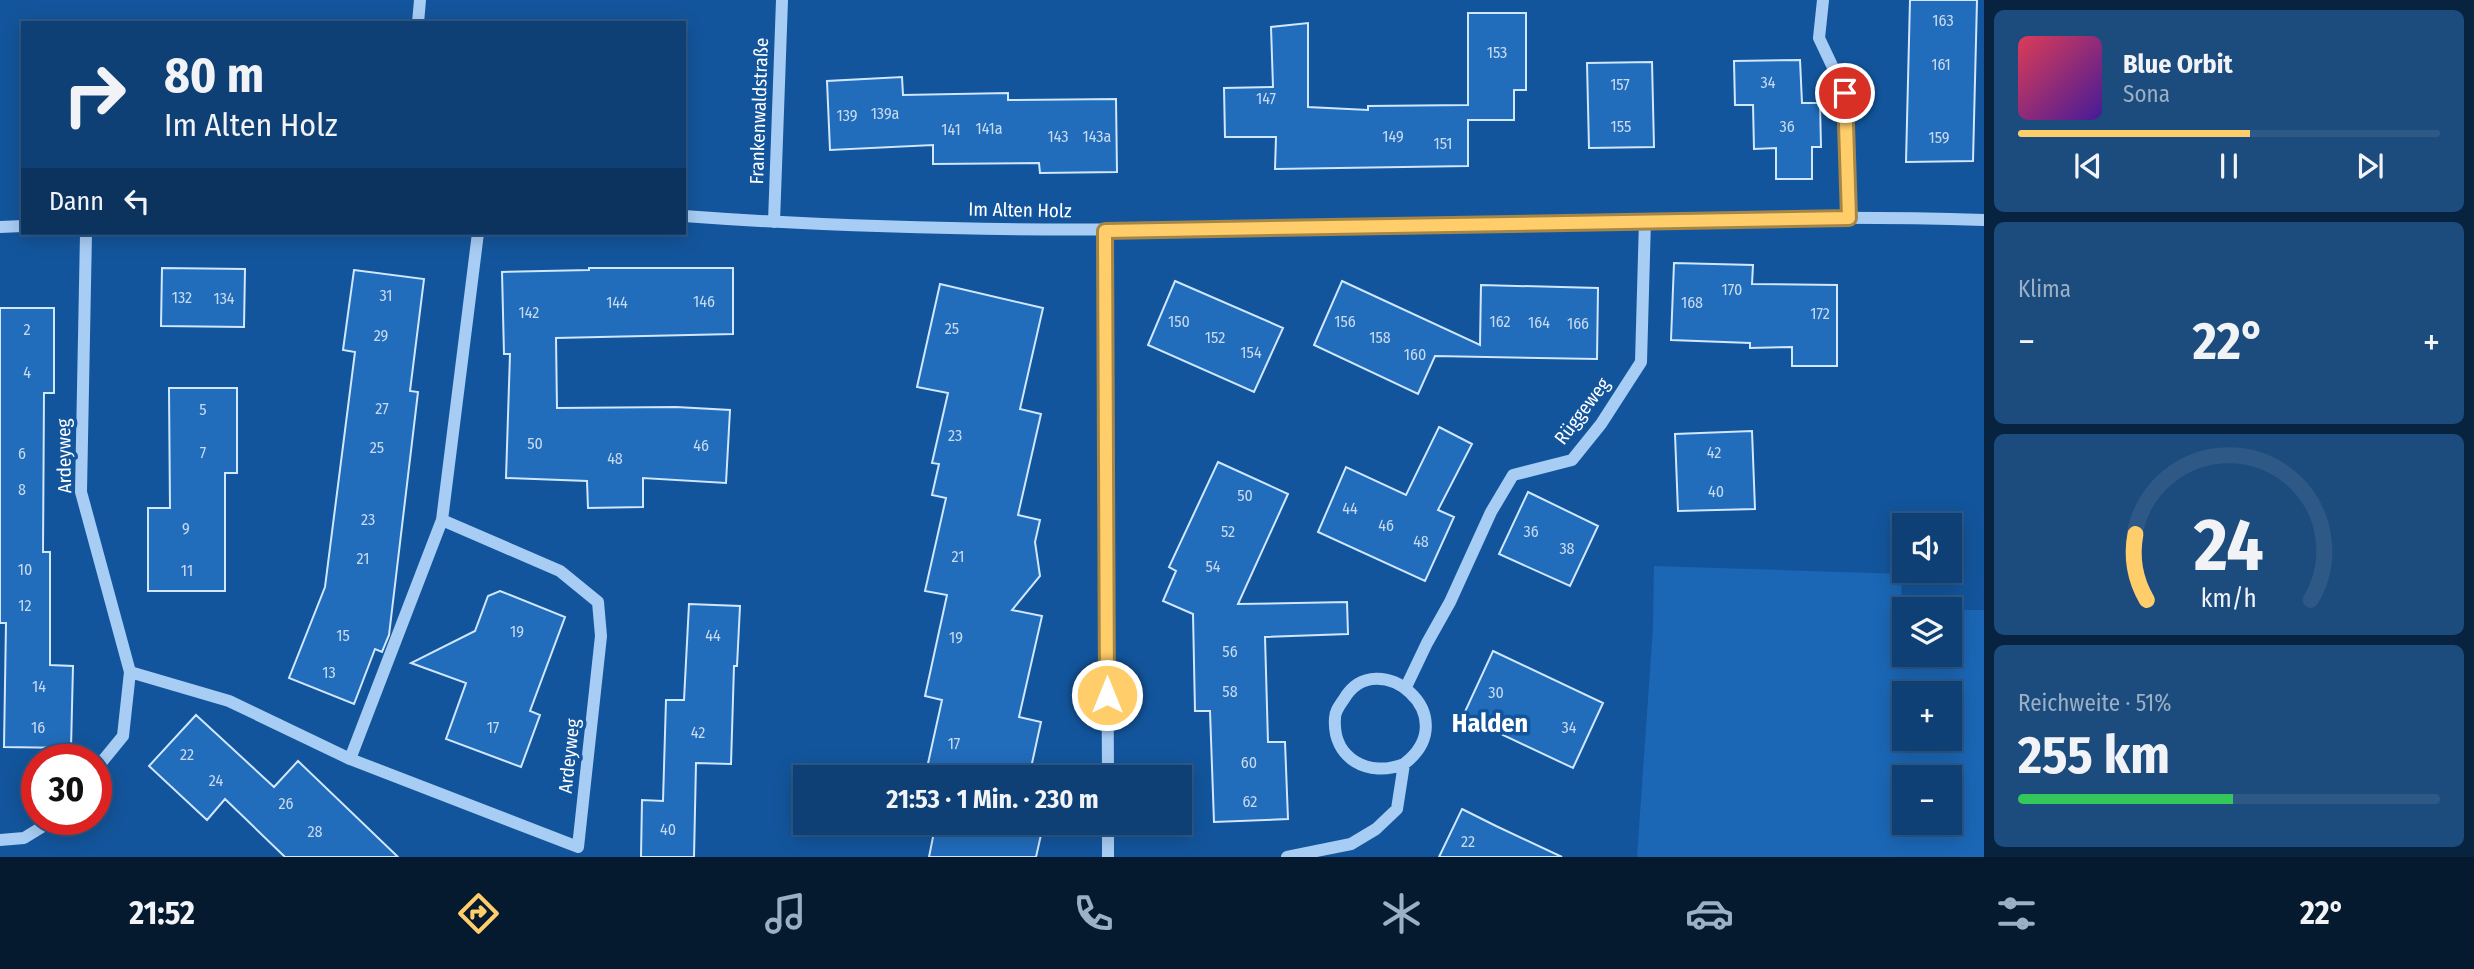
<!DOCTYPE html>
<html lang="de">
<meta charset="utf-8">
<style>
body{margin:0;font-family:"Fira Sans Condensed",sans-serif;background:#1c4b7d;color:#f1f3f6;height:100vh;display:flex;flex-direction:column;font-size:26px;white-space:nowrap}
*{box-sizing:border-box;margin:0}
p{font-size:23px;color:#9bafc5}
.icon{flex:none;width:38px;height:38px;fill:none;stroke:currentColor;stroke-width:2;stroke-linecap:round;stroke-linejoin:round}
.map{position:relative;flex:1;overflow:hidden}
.panel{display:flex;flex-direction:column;gap:10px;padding:10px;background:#082340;width:490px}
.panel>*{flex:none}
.banner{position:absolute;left:21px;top:21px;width:665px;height:214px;border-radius:0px;box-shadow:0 4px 18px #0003,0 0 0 2px #2e5987;background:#0e4075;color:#f1f3f6;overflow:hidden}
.fabs{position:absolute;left:1892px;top:513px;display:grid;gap:14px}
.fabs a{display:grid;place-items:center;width:70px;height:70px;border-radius:0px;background:#0e4075;box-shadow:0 4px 18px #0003,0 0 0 2px #2e5987;font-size:35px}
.speed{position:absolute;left:21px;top:744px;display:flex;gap:14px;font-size:35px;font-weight:700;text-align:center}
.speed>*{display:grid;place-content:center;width:91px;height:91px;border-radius:50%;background:#0e4075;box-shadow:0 4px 18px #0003,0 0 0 2px #2e5987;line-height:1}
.speed .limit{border:10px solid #d22;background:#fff;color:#111}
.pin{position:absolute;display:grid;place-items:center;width:60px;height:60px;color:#fff;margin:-30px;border:4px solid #fff;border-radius:50%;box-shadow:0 2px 7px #0007}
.me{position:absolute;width:77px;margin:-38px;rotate:0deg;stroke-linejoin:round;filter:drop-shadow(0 0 5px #0008)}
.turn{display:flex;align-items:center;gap:24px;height:147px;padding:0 28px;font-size:32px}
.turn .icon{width:91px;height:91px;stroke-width:2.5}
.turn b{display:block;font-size:49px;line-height:60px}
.then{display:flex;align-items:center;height:66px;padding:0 28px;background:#0003;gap:14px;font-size:26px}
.big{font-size:52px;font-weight:700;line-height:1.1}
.panel .card{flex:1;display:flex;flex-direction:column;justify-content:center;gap:10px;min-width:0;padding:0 24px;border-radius:10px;background:#1c4b7d}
.panel .dial{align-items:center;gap:0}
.dial svg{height:182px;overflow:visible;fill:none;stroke:#2e5987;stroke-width:7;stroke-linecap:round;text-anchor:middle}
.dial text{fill:#f1f3f6;stroke:none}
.song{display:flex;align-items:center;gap:21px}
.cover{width:84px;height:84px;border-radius:10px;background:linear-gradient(135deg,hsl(350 70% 55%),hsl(260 70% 35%))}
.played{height:7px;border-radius:4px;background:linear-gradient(90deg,#ffce6b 55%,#2e5987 55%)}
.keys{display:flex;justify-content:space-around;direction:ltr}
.heat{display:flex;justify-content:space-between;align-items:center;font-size:38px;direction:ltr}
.charge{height:10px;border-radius:5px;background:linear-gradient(90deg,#34c759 51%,#2e5987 0)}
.trip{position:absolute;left:793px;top:765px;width:399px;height:70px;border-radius:0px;background:#0e4075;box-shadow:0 4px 18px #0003,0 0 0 2px #2e5987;font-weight:700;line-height:70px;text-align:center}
.tab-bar{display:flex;height:112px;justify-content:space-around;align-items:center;background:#061a2f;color:#9bafc5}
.tab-bar .icon{width:49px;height:49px}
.tab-bar .selected{color:#ffce6b}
.tab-bar b{font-size:32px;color:#f1f3f6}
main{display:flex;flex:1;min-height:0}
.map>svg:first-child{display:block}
.green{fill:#1b67b6;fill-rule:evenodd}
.building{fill:#216cbb;stroke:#d0e7fd;stroke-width:2}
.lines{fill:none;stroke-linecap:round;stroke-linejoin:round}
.minor{stroke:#a8cdf4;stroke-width:12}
.route-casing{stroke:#a68646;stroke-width:18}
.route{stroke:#ffce6b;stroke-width:12}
.labels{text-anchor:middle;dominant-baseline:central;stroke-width:7;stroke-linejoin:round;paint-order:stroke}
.number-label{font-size:16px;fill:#c8daee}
.street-label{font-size:19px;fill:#fff;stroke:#13559c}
.district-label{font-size:26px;font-weight:bold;fill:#fff;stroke:#13559c}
</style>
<main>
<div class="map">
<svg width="1984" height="857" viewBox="0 0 1984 857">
<rect width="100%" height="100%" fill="#13559c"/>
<path class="green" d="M 1654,566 L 1902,574 L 1901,609 L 1904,610 L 1904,654 L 1950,654 L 1950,610 L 1984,610 L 1984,857 L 1637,857 L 1653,628 ZM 1904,693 L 1950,693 L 1950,738 L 1904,738 ZM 1904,777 L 1950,777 L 1950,822 L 1904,822 Z"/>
<path class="building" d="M 1910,0 L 1977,0 L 1973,161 L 1906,162 Z
M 1468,13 L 1526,13 L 1526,90 L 1514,90 L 1514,120 L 1468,120 L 1468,166 L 1275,169 L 1276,137 L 1225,137 L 1224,88 L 1273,87 L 1271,27 L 1308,23 L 1308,107 L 1368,110 L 1368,106 L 1468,105 Z
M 1800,60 L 1802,103 L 1820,103 L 1821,147 L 1812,147 L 1812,179 L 1776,179 L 1776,148 L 1754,149 L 1753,105 L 1735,105 L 1734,61 Z
M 1652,62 L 1654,147 L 1589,148 L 1587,63 Z
M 902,77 L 903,95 L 1008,93 L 1008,100 L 1116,99 L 1117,172 L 1040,173 L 1039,163 L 933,164 L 933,145 L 830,150 L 827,81 Z
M 1674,263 L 1753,265 L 1752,284 L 1837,285 L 1837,366 L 1792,366 L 1792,347 L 1750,348 L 1750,343 L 1671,340 Z
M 162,268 L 245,269 L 244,327 L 161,326 Z
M 589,268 L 733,268 L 733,334 L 556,338 L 557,408 L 676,407 L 730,410 L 726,483 L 643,478 L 643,507 L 588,508 L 587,481 L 506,478 L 510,354 L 504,354 L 502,272 L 589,270 Z
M 354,270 L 424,279 L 410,391 L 418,392 L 389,635 L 382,652 L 375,649 L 354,704 L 289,678 L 325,587 L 355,352 L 343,350 Z
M 1175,281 L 1283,328 L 1254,392 L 1148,345 Z
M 1342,281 L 1480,345 L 1481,285 L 1598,288 L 1597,359 L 1435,356 L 1418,394 L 1314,345 Z
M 940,284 L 1043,308 L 1020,409 L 1041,414 L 1018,515 L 1040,520 L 1035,542 L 1040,576 L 1012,610 L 1042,616 L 1019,717 L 1041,722 L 1029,777 L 925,777 L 942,700 L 925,696 L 947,595 L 925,591 L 946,498 L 932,495 L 939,464 L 932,463 L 948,393 L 917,387 Z
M 0,308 L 54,308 L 54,393 L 44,393 L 43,552 L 50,552 L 50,665 L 73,666 L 71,748 L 4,747 L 6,623 L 0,623 Z
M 169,388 L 237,388 L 237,473 L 225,473 L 225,591 L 148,591 L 148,508 L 170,508 Z
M 1439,427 L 1472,444 L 1438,510 L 1454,517 L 1425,581 L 1318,532 L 1346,467 L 1406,495 Z
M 1752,431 L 1755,509 L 1678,511 L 1675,434 Z
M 1218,462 L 1288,494 L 1238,604 L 1347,602 L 1348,634 L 1265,637 L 1268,742 L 1285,742 L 1288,819 L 1214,822 L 1210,711 L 1195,711 L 1193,614 L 1163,601 L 1176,571 L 1169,567 Z
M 1528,492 L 1598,526 L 1570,586 L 1499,554 Z
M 500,591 L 565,617 L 530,711 L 540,715 L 521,767 L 446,739 L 466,683 L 411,663 L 475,631 L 488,596 Z
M 689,604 L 740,606 L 737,666 L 734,666 L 731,764 L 696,763 L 694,857 L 641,857 L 642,800 L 663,801 L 666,700 L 684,700 Z
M 1493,651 L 1603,703 L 1573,768 L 1463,716 Z
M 196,715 L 274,787 L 298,761 L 398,857 L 285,857 L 225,799 L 207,820 L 149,766 Z
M 1462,809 L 1496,826 L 1562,857 L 1439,857 Z
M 936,822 L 1027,822 L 1043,826 L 1036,857 L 929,857 Z"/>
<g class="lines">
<path class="minor" d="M 1823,0 L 1819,38 L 1845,93 L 1849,218
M 418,23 L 420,0
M 684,216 C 978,238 1272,228 1566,222 C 1705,219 1845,215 1984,220
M 774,222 L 782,0
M 0,227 L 23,226
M 1105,231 L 1108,777
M 86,233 L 81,492 L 130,672 L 229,701 L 350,759
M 442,520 L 560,571 L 598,602 L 601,636 L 578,847 L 350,759 L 442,520 L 478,233
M 1406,687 L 1427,643 L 1450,602 L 1491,512 L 1513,475 L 1572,460 L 1601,424 L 1641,362 L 1645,220
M 96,769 L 123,736 L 130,672
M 1108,822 L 1108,857
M 0,840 L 24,838 L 55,819
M 1287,857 L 1351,844 L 1376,829 L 1397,809 L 1404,764 C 1467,716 1377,643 1344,699 C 1340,705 1335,711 1335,718 C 1332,759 1369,778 1404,764"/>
</g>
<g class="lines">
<defs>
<path id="route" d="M 1107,695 L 1105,231 L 1849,218 L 1845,93"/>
</defs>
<use href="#route" class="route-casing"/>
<use href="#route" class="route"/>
</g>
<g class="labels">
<g class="number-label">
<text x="1943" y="20">163</text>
<text x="1497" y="52">153</text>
<text x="1941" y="64">161</text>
<text x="1768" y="82">34</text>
<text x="1620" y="84">157</text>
<text x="1266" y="98">147</text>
<text x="885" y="113">139a</text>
<text x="847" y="115">139</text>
<text x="1621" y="126">155</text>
<text x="1787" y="126">36</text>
<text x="989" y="128">141a</text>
<text x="951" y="129">141</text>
<text x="1058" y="136">143</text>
<text x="1097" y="136">143a</text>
<text x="1393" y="136">149</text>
<text x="1939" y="137">159</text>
<text x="1443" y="143">151</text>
<text x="1732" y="289">170</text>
<text x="386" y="295">31</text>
<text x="182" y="297">132</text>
<text x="224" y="298">134</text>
<text x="704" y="301">146</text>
<text x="617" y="302">144</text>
<text x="1692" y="302">168</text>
<text x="529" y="312">142</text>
<text x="1820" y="313">172</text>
<text x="1179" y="321">150</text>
<text x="1345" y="321">156</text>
<text x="1500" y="321">162</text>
<text x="1539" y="322">164</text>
<text x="1578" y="323">166</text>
<text x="952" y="328">25</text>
<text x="27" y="329">2</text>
<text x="381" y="335">29</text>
<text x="1215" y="337">152</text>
<text x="1380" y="337">158</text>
<text x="1251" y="352">154</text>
<text x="1415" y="354">160</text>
<text x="27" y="372">4</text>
<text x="382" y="408">27</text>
<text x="203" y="409">5</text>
<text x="955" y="435">23</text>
<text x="535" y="443">50</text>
<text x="701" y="445">46</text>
<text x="377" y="447">25</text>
<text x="203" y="452">7</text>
<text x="1714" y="452">42</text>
<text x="22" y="453">6</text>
<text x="615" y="458">48</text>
<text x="22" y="489">8</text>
<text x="1716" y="491">40</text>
<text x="1245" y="495">50</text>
<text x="1350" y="508">44</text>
<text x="368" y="519">23</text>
<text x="1386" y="525">46</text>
<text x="186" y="528">9</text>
<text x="1228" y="531">52</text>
<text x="1531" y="531">36</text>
<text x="1421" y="541">48</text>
<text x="1567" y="548">38</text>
<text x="958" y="556">21</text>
<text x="363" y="558">21</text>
<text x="1213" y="566">54</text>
<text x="25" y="569">10</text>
<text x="187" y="570">11</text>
<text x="25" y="605">12</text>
<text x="517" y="631">19</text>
<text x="343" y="635">15</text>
<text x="713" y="635">44</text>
<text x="956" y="637">19</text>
<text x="1230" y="651">56</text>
<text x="329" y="672">13</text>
<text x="39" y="686">14</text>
<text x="1230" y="691">58</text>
<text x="1496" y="692">30</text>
<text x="38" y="727">16</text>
<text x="493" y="727">17</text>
<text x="1569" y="727">34</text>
<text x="698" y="732">42</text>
<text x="954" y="743">17</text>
<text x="187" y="754">22</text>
<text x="1249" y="762">60</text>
<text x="216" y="780">24</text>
<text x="1250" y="801">62</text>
<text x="286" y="803">26</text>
<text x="668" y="829">40</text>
<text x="315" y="831">28</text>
<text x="1468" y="841">22</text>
</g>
<g class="street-label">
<text transform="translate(759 111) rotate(-88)">Frankenwaldstraße</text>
<text transform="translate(1020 210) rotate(1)">Im Alten Holz</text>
<text transform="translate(1582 411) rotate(-53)">Rüggeweg</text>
<text transform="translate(64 456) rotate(-91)">Ardeyweg</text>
<text transform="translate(569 756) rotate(-84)">Ardeyweg</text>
</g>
<g class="district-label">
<text x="1490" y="723">Halden</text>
</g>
</g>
</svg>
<div class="fabs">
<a><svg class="icon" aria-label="sound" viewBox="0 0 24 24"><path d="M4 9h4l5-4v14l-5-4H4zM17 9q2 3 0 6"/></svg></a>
<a><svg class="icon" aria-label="layers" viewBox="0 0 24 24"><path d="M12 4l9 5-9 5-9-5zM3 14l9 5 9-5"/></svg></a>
<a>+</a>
<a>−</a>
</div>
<div class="speed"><div class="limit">30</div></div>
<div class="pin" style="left:1845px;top:93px;background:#d93025"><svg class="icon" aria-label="arrive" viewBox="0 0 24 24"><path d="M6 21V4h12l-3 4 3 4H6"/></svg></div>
<svg class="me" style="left:1107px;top:695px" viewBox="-20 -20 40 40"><circle r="17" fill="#ffce6b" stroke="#fff" stroke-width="3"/><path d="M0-11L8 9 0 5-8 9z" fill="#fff"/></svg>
<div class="trip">21:53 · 1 Min. · 230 m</div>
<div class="banner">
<div class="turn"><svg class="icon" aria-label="right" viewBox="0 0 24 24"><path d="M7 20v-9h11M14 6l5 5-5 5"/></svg><div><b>80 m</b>Im Alten Holz</div></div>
<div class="then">Dann<svg class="icon" aria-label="left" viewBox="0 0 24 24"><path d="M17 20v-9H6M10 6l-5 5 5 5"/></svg></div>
</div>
</div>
<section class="panel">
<div class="card">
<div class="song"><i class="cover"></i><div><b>Blue Orbit</b><p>Sona</p></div></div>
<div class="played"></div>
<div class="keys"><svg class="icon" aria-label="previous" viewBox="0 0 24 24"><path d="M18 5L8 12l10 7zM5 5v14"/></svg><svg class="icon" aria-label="pause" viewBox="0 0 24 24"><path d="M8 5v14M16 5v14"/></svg><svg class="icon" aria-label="next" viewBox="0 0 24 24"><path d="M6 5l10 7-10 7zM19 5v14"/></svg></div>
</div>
<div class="card"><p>Klima</p>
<div class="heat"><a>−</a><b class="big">22°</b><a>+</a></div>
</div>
<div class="card dial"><svg viewBox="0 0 100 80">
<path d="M14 69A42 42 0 1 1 86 69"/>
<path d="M14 69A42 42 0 0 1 9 40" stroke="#ffce6b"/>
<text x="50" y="56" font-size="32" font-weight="700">24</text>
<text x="50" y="72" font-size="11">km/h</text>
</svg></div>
<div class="card"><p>Reichweite · 51%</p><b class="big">255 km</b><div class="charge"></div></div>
</section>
</main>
<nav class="tab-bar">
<b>21:52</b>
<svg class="icon selected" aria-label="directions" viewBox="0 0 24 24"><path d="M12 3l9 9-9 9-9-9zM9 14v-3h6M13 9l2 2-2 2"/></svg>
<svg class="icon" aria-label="music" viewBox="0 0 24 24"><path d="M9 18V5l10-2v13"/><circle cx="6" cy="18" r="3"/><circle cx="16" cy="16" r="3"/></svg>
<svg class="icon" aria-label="phone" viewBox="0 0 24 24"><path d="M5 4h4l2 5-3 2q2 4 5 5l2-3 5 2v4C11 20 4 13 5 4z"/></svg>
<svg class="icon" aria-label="climate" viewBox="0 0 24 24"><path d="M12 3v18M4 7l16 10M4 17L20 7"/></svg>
<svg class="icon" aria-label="car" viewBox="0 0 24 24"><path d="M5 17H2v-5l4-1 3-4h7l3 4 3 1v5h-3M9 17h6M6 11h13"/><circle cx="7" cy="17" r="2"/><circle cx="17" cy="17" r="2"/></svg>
<svg class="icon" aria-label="filters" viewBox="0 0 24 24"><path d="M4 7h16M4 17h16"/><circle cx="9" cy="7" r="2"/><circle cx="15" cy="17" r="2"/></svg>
<b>22°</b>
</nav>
